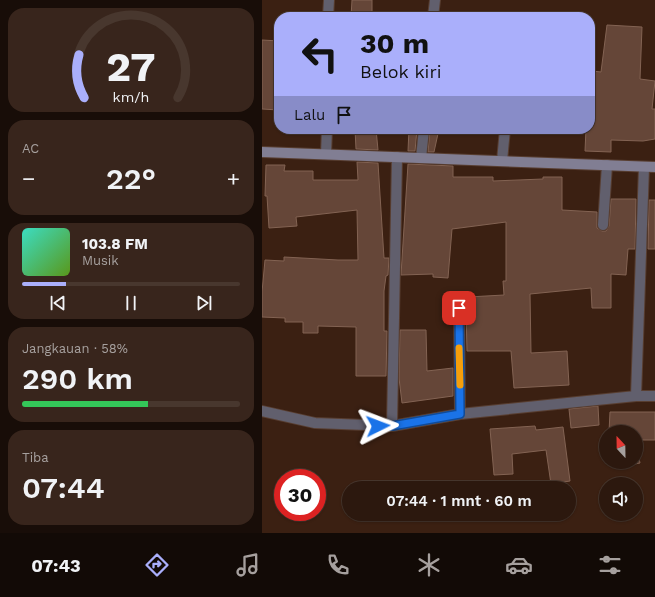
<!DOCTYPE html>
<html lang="id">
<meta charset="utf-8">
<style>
body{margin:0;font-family:"Work Sans",sans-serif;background:#38251c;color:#f1f3f6;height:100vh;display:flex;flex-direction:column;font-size:15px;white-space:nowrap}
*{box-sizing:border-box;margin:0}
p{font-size:13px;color:#a6a09e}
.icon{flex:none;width:22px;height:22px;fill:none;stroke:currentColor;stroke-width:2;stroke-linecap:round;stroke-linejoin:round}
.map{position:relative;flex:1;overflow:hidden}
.panel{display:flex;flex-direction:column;gap:8px;padding:8px;background:#180d08;width:262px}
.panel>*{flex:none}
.guide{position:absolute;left:12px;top:12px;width:321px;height:122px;border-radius:16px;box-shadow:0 1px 3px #0004,0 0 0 1px #48372e;background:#aaaffb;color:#111;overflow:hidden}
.needle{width:26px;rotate:338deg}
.tools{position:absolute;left:337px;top:425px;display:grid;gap:8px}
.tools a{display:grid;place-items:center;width:44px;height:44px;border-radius:50%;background:#2c180e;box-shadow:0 1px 3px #0004,0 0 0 1px #48372e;font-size:20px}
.speed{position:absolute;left:12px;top:469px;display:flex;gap:8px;font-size:20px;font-weight:700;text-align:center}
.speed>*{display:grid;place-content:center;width:52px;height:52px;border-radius:50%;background:#2c180e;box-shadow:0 1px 3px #0004,0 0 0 1px #48372e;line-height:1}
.speed .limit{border:6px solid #d22;background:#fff;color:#111}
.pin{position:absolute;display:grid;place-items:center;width:34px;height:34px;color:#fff;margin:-17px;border-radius:8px;box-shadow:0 2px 6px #0006}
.me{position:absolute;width:44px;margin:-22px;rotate:87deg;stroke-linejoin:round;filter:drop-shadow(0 0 3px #0008)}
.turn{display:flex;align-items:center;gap:14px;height:84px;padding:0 20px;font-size:18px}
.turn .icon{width:52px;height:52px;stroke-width:2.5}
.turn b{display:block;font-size:28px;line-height:34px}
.then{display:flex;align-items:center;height:38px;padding:0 20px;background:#0003;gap:8px;font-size:15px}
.big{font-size:30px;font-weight:600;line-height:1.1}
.panel .widget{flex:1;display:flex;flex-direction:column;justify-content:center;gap:6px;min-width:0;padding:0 14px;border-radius:16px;background:#38251c}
.panel .dial{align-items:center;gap:0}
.dial svg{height:104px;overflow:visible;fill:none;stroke:#48372e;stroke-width:7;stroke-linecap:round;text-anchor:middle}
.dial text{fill:#f1f3f6;stroke:none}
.song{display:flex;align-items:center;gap:12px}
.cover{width:48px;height:48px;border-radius:6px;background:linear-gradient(135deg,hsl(170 70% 55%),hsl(90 70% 35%))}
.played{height:4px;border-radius:2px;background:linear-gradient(90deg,#aaaffb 20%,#48372e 20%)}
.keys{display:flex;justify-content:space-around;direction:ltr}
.heat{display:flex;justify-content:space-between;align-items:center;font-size:22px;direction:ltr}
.charge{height:6px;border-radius:3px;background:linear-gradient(90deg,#34c759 58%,#48372e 0)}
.trip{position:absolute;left:80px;top:481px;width:234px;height:40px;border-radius:20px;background:#2c180e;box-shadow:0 1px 3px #0004,0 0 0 1px #48372e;font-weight:600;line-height:40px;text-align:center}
.dock{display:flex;height:64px;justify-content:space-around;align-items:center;background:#120a06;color:#a6a09e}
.dock .icon{width:28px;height:28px}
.dock .active{color:#aaaffb}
.dock b{font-size:18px;color:#f1f3f6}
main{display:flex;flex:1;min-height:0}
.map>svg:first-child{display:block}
.building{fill:#654638;stroke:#836353}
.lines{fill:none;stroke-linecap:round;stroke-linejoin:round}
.street-casing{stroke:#583e31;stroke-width:12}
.secondary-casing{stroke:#583e31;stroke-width:12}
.street{stroke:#615f6d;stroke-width:10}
.secondary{stroke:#817e93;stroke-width:10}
.route-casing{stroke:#114b97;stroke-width:10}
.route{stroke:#1a73e8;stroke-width:7}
.slow{stroke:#f59e0b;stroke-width:7}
</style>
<main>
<section class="panel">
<div class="widget dial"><svg viewBox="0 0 100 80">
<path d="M14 69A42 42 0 1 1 86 69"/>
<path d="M14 69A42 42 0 0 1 10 36" stroke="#aaaffb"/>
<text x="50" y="56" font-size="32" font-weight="700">27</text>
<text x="50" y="72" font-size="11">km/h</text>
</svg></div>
<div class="widget"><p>AC</p>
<div class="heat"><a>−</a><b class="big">22°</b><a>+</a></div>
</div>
<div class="widget">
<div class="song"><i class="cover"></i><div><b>103.8 FM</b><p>Musik</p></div></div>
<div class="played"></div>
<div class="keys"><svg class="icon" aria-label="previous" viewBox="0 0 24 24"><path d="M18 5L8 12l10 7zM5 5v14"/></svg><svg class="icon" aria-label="pause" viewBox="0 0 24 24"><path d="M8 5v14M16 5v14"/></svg><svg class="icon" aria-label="next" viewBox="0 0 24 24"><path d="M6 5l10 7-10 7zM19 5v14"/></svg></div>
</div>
<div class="widget"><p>Jangkauan · 58%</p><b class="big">290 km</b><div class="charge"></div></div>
<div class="widget"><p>Tiba</p><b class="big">07:44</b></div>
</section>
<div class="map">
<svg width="393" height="533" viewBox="0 0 393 533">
<rect width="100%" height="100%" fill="#3b2012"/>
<path class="building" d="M 90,0 L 110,0 L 110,17 L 89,17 Z
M 345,25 L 380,27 L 378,79 L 393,81 L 390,109 L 393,109 L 393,139 L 381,141 L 349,140 L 349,152 L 323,151 L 324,129 L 328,129 L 328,90 L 330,71 L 339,72 Z
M 0,40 L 17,41 L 17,110 L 0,109 Z
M 93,129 L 114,129 L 116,150 L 94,149 Z
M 147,129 L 155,129 L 153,151 L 146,151 Z
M 168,129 L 177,129 L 172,152 L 166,152 Z
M 95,162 L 116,163 L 122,258 L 127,258 L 126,275 L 124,276 L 122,291 L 122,331 L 125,331 L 124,376 L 94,376 L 94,327 L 56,326 L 56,333 L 41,333 L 41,322 L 23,322 L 23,318 L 0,317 L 0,292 L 3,260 L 22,261 L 22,257 L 76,260 L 96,260 L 95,210 L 34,217 L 35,226 L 7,228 L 5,196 L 3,196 L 4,165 L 23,165 L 22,171 L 51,171 L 51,180 L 96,180 Z
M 146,164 L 191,166 L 191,177 L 231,177 L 231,181 L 281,179 L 281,177 L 300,177 L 300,210 L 335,212 L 335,228 L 340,231 L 344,231 L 347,226 L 349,199 L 374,199 L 373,249 L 366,249 L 364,275 L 349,274 L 349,308 L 330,308 L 329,288 L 268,294 L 269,353 L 305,351 L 307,385 L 252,388 L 249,351 L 205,351 L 204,310 L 207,310 L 206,297 L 242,295 L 241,281 L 244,281 L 244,222 L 190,229 L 186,278 L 171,277 L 171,274 L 139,275 Z
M 387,200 L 393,200 L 393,249 L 386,249 Z
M 138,330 L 164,330 L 165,371 L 191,368 L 191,396 L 140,403 L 137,378 Z
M 336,406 L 337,425 L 309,428 L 307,409 Z
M 348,412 L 393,412 L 393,440 L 374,440 L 374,432 L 347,432 Z
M 273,426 L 274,430 L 301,427 L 308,481 L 289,484 L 284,450 L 250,454 L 251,474 L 232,475 L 228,429 Z
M 374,444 L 378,463 L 358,467 L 357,462 L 374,462 Z"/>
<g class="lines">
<defs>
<path id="street" d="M 66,17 L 67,0
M 171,17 L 173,0
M 64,154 L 65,129
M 159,158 L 162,129
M 240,161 L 243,129
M 341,225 L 345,165
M 197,308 L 198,414
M 374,396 L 382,167
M 0,411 L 53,423 L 130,426 L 198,414 L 374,396 L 393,396
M 130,426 L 135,157"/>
<path id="secondary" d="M 0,152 L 393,167"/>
</defs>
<use href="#street" class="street-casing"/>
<use href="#secondary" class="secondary-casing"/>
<use href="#street" class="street"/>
<use href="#secondary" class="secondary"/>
</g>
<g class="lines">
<defs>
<path id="route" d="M 116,426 L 130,426 L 198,414 L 197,308"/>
</defs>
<use href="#route" class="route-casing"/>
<use href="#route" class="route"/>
<path class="slow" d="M 197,348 L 198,385"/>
</g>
</svg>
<div class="tools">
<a><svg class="needle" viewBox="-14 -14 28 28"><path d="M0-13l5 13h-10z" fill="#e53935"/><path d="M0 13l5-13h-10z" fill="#a6a09e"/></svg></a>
<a><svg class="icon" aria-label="sound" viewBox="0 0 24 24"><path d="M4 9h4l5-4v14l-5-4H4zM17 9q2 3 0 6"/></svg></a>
</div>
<div class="speed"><div class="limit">30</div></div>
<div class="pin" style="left:197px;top:308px;background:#d93025"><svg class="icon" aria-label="arrive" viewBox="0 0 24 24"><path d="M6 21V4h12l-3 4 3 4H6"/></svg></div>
<svg class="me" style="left:116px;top:426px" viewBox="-20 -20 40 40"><path d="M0-17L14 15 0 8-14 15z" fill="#1a73e8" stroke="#fff" stroke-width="4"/></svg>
<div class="trip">07:44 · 1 mnt · 60 m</div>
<div class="guide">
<div class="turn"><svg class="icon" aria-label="left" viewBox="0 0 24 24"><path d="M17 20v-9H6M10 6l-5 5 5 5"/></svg><div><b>30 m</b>Belok kiri</div></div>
<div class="then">Lalu<svg class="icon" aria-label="arrive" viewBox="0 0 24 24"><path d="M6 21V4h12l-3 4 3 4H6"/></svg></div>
</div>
</div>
</main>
<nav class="dock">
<b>07:43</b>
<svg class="icon active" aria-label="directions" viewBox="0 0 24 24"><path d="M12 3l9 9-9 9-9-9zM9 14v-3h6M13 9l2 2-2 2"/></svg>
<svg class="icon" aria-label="music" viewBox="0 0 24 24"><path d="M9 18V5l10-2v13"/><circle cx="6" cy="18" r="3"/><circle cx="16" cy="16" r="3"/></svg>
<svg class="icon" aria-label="phone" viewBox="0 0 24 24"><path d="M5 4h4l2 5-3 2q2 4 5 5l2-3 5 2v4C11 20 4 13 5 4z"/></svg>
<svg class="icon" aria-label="climate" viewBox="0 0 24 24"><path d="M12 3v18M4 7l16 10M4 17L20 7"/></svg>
<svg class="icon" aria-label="car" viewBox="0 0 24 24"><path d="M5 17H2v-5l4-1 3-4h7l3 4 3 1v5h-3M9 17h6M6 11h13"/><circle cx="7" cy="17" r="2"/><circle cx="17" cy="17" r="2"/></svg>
<svg class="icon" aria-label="filters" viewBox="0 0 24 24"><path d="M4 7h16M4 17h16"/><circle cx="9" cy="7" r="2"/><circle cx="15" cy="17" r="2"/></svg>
</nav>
